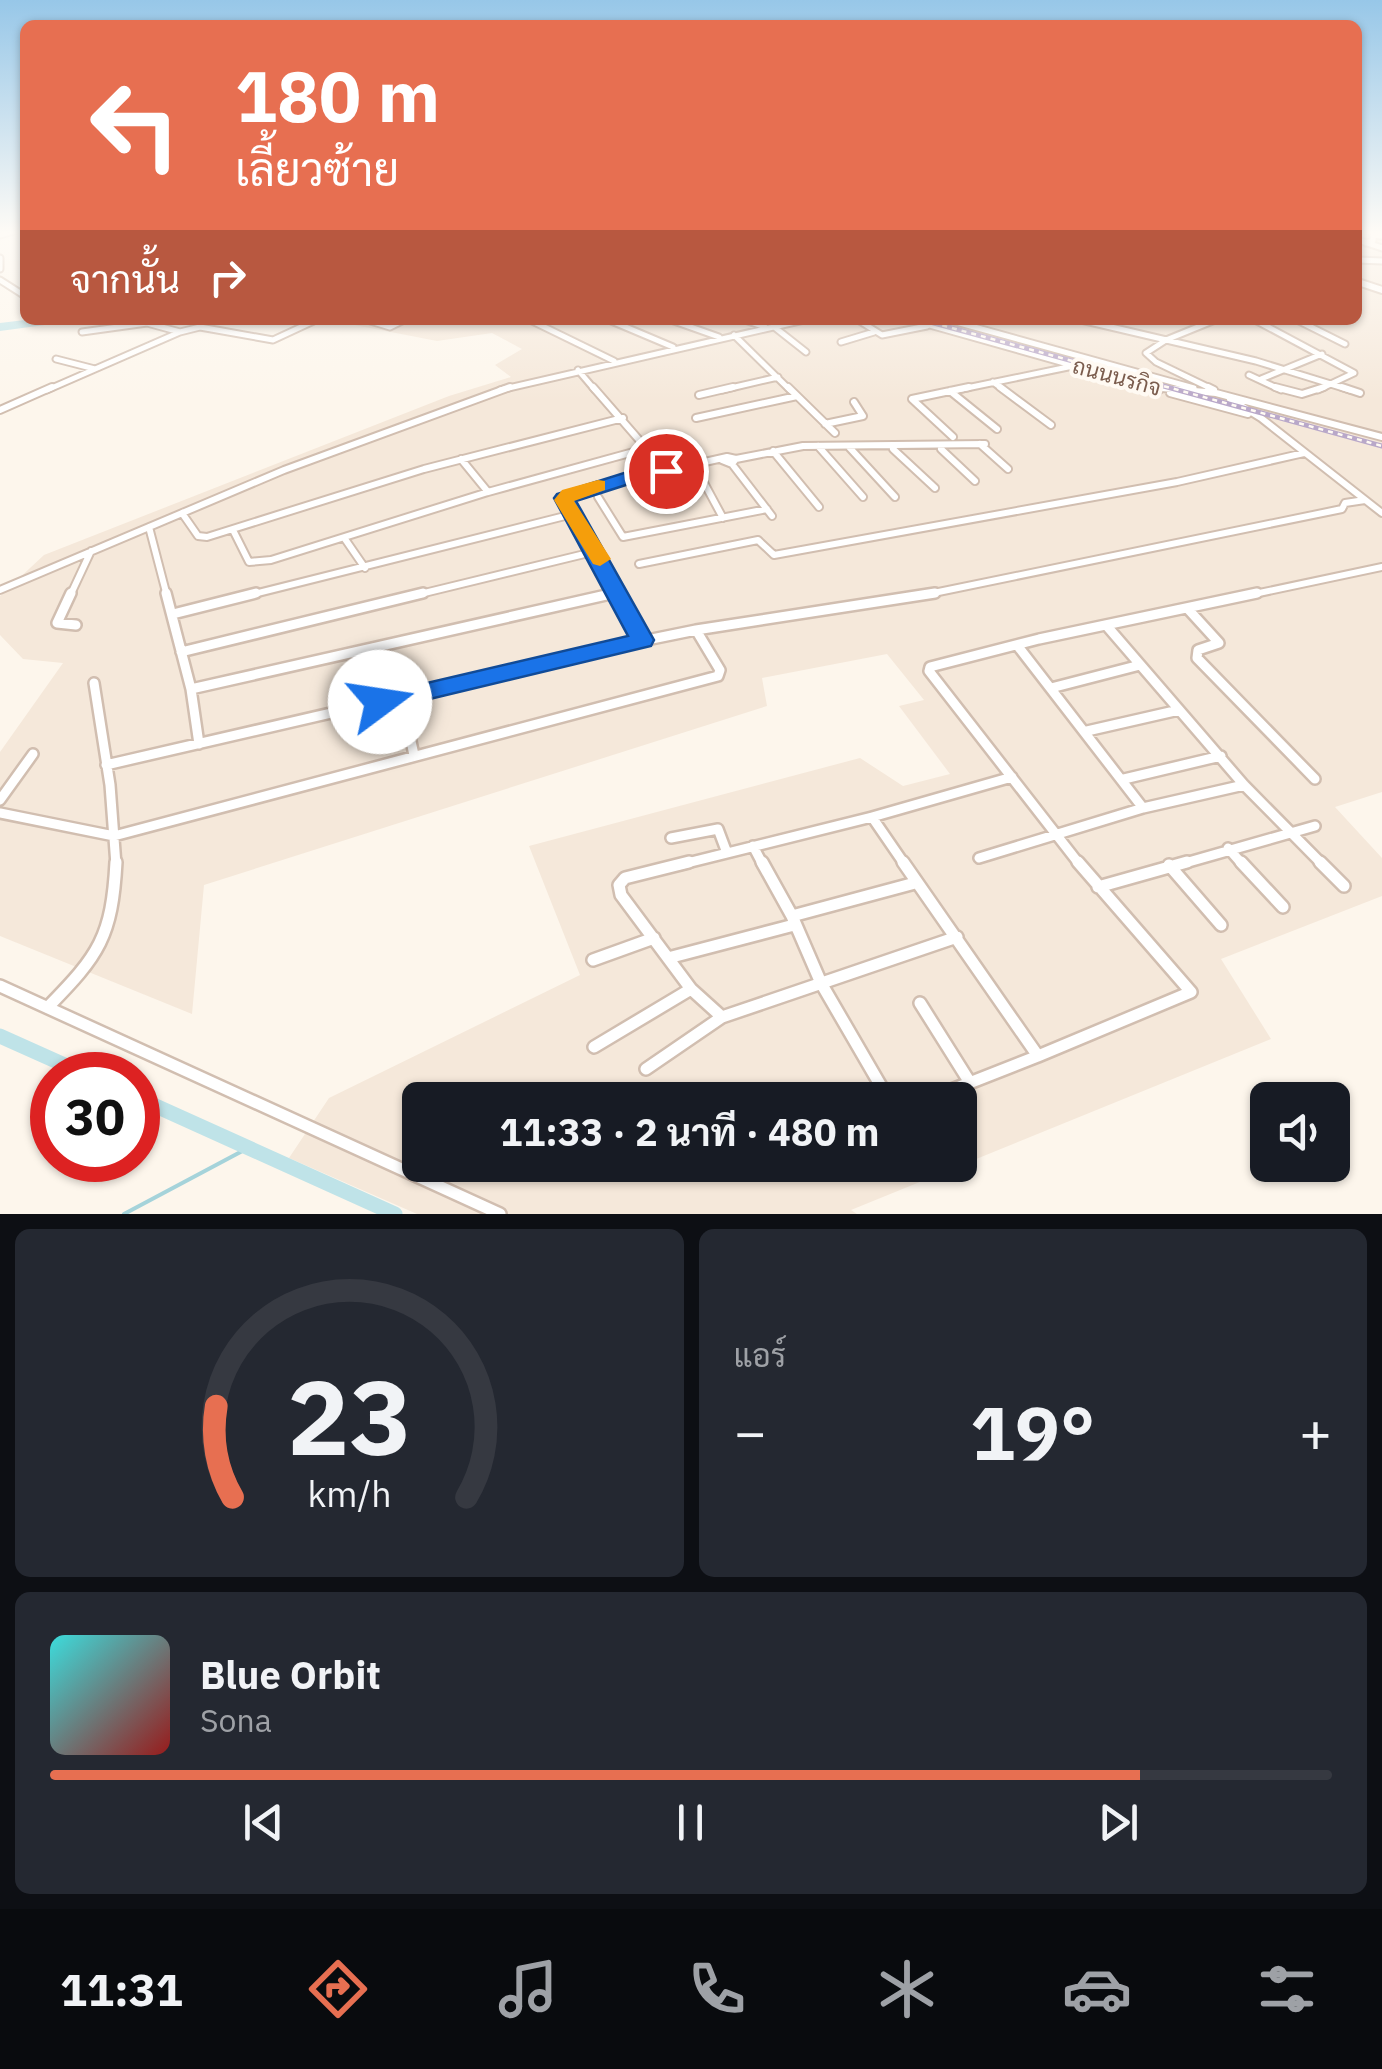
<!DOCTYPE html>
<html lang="th">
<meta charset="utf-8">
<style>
body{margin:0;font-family:"IBM Plex Sans",Sarabun,sans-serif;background:#242831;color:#f1f3f6;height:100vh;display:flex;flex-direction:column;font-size:38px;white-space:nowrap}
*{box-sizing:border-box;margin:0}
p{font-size:32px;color:#9ea1a6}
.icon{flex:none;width:55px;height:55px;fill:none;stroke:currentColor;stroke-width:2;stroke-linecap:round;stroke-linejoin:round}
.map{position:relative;height:1214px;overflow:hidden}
.side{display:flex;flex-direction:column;gap:15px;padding:15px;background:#0d0f14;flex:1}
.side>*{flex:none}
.guide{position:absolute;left:20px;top:20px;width:1342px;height:305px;border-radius:15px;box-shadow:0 2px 8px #0004;background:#e76f51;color:#fff;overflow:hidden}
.fabs{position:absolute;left:1250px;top:1082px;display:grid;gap:20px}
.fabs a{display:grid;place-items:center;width:100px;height:100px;border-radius:15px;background:#171b24;box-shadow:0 2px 8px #0004;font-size:50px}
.speed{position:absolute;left:30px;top:1052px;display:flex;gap:20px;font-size:50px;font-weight:700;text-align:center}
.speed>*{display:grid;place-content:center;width:130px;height:130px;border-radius:50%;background:#171b24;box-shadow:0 2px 8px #0004;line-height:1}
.speed .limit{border:15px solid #d22;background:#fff;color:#111}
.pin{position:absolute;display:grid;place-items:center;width:85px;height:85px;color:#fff;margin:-42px;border:5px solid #fff;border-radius:50%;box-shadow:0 2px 10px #0007}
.me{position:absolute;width:110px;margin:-55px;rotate:76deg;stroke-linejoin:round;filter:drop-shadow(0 0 8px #0008)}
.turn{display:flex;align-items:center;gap:35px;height:210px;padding:0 50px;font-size:45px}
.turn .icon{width:130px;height:130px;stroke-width:2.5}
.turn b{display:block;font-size:70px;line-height:85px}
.then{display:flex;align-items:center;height:95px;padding:0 50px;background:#0003;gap:20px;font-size:38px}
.big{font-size:75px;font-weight:700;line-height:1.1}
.side .widget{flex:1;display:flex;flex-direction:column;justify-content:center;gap:15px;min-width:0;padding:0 35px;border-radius:15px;background:#242831}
.side .dial{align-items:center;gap:0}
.dial svg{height:260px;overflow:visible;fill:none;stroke:#363941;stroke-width:7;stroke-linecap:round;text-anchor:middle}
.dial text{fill:#f1f3f6;stroke:none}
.song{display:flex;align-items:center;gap:30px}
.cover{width:120px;height:120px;border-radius:15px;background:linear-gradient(135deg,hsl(180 70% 55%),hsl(0 70% 35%))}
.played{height:10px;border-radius:5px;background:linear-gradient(90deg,#e76f51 85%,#363941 85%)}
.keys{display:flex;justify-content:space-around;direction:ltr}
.heat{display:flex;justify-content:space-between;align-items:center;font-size:55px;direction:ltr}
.side .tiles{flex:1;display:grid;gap:15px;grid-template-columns:1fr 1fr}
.widget:last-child{grid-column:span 2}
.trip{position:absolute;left:402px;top:1082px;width:575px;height:100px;border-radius:15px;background:#171b24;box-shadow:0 2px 8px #0004;font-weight:700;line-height:100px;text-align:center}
.menu{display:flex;height:160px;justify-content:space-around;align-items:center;background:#090b0e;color:#9ea1a6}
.menu .icon{width:70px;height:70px}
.menu .current{color:#e76f51}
.menu b{font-size:45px;color:#f1f3f6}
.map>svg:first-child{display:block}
.residential{fill:#f5e8da;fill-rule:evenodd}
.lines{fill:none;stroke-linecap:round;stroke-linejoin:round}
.stream{stroke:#a5d3da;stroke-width:4}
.canal{stroke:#bfe3e8;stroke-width:15}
.river{fill:#bfe3e8;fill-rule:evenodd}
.minor-far3-casing{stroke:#d1beb0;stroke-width:9}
.minor-far2-casing{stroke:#d1beb0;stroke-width:10}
.minor-far1-casing{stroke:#d1beb0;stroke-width:14}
.minor-casing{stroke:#d1beb0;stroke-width:16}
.secondary-casing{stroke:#d6c0b0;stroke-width:10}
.minor-far3{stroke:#fff;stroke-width:5}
.minor-far2{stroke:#fff;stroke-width:6}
.minor-far1{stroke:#fff;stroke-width:9}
.minor{stroke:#fff;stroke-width:11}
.secondary{stroke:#fff;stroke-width:6}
.rail-casing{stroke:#b9a8c9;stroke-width:5}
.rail{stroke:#fffaf3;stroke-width:2.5;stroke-dasharray:5;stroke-linecap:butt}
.route{fill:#1a73e8;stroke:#114b97;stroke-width:2.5}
.slow{fill:#f59e0b}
.labels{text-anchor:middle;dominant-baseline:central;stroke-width:8;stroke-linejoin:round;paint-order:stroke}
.far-street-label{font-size:22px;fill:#7a5c4d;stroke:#fffaf3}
</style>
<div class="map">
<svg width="1382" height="1214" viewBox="0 0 1382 1214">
<rect width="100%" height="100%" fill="#fdf6ec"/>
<path class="residential" d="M 1358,231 L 1382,231 L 1382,792 L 1335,807 L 1382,858 L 1382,896 L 1221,959 L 1271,1039 L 851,1210 L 857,1214 L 417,1214 L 289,1158 L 329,1098 L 580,975 L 529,846 L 860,758 L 903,786 L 950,774 L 899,706 L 924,700 L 887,654 L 762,678 L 767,706 L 204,885 L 192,1014 L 0,936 L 0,752 L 63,663 L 23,659 L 0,635 L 0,596 L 44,555 L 449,396 L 511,377 L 495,365 L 522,349 L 492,333 L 437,341 L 329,320 L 1358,320 ZM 420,1100 L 960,1100 L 960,1165 L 420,1165 Z"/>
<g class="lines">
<path class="stream" d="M 124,1214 L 248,1148"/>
<path class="canal" d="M 0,1036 L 87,1075
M 138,1098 L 395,1214"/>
<path class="river" d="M 25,320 L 58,320 L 52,324 L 0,331 L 0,323 Z"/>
<defs>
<path id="minor-far3" d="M 0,235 L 14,231
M 1358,240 L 1382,248
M 1366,243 L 1373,241 L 1373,235 L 1382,236
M 0,258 L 0,269
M 1358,260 L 1382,261
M 0,280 L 25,296
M 367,320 L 390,327 L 404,320
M 530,320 L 614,361
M 609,320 L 673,347
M 671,320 L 719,337
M 745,320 L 765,327
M 858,320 L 882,335 L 927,326
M 912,320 L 1160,390
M 949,320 L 1194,388
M 1081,320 L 1256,361 L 1350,390
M 1255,320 L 1354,373 L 1318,390
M 1297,320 L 1345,344
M 773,326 L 806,352
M 82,332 L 147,323 L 180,332 L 200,327 L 273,340 L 316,320
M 734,335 L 790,390
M 841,342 L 874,332
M 56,359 L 95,369
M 578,370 L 595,390
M 1249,375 L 1281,390
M 1261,379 L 1322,354
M 993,382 L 1004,390
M 47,390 L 180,332
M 500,390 L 804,320
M 722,390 L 778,377
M 957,390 L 1073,366
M 1214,390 L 1156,362 L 1146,353 L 1166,340 L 1215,320"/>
<path id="minor-far2" d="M 593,387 L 660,464 L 659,468 L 569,494 L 564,500 L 619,596
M 788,387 L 835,433
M 1000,387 L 1051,425
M 1151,387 L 1216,393 L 1382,437
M 1208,387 L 1214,390
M 1275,387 L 1302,394 L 1324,387
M 1342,387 L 1360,393
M 950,391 L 997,429
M 1170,393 L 1248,414
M 699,395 L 733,387
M 1230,399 L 1261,418 L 1382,513
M 0,410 L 52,387
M 696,418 L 797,396
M 825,424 L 863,416 L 854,402
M 953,437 L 912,399 L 969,387
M 980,444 L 1008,469
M 818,446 L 863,497
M 849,447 L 895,497
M 893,449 L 935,488
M 941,449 L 975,481
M 773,451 L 819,507
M 461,459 L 488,492
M 722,460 L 732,464 L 736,459 L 803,446 L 985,444
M 732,464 L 772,516
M 687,466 L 727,457 L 736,459
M 659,468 L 684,472
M 702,479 L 723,518
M 598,497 L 623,537 L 767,509
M 182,513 L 198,536 L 207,537 L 424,469 L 623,418
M 149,527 L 167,596
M 233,530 L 249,562 L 271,560 L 488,492 L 648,448
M 345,539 L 365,568
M 639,564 L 758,540 L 774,555 L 1177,482 L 1304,453
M 0,590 L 284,470 L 510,387
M 70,596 L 91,551
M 246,596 L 573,514
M 412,596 L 597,551
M 603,596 L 616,593
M 919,596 L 1342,509 L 1345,503 L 1365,500
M 1245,596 L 1382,567"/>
<path id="minor-far1" d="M 71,593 L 57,623 L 76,625
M 166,593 L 191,689 L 199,744
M 1188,609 L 1219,643 L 1198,650 L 1197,658 L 1315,779
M 173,614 L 256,593
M 1106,625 L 1244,785 L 1323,865
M 696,630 L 935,593
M 1017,645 L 1143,808
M 181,652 L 423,593
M 94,683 L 110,785 L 116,865
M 1051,688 L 1140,665
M 191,689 L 615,593
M 401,696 L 414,755
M 1087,731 L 1179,710
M 106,765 L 642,641
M 1124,779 L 1221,756
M 0,800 L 33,754
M 0,813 L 114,836 L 718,676 L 720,670 L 696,630 L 642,641 L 617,593
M 872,817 L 905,865
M 671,838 L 718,829 L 727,853
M 753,846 L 763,865
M 1228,848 L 1243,865
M 979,858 L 1143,808 L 1244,785
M 679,865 L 872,817 L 1012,777
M 1080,865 L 929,671 L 930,667 L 1039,639 L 1257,593
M 1178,865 L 1315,826"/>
<path id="minor" d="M 689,862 L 625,878 L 619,885 L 621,895 L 691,989 L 722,1017 L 957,937
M 762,862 L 792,916 L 821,983 L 889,1100
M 903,862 L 1038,1056 L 1191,992 L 1078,862
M 1241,862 L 1283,907
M 1320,862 L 1344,886
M 1169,865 L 1221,925
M 1098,887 L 1187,862
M 792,916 L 915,883
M 668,958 L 794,925
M 593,960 L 654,938
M 0,986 L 500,1214
M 920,1003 L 969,1081
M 48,1007 C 99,955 112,937 116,862
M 594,1047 L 691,989
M 646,1069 L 722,1017
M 926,1100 L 1038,1056"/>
<path id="secondary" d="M 1358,282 L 1382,290"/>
</defs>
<use href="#minor-far3" class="minor-far3-casing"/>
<use href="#minor-far2" class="minor-far2-casing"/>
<use href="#minor-far1" class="minor-far1-casing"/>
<use href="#minor" class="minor-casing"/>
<use href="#secondary" class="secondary-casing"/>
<use href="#minor-far3" class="minor-far3"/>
<use href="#minor-far2" class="minor-far2"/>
<use href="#minor-far1" class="minor-far1"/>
<use href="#minor" class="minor"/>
<use href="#secondary" class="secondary"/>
<defs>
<path id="rail" d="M 923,320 L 1382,446"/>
</defs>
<use href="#rail" class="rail-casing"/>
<use href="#rail" class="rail"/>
</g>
<linearGradient id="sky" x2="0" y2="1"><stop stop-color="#97c7e8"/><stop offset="0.58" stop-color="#fefbf6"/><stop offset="1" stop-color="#fefbf6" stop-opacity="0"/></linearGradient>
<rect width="1382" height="401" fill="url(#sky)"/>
<path class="route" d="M 659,462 L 672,467 L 672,475 L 657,475 L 576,501 L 654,640 L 651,646 L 380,711 L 371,708 L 367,702 L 371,696 L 628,636 L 554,498 L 557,494 Z"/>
<path class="slow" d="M 598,480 L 605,481 L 605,490 L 574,501 L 611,559 L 600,566 L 593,564 L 554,500 L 562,490 Z"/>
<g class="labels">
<g class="far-street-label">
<text transform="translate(1117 376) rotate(15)">ถนนนรกิจ</text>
</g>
</g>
</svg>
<div class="fabs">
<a><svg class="icon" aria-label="sound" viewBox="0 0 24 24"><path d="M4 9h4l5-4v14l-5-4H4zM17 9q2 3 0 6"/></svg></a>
</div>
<div class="speed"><div class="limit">30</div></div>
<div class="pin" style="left:666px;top:471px;background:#d93025"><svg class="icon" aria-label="arrive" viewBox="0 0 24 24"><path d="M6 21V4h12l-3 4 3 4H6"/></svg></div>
<svg class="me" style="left:380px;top:702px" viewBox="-20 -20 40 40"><circle r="19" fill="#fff"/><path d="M0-13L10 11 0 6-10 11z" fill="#1a73e8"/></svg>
<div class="trip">11:33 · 2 นาที · 480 m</div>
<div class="guide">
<div class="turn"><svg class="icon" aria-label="left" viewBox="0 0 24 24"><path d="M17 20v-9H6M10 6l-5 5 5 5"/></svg><div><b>180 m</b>เลี้ยวซ้าย</div></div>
<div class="then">จากนั้น<svg class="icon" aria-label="right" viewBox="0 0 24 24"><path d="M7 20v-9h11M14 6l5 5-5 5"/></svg></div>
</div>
</div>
<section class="side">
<div class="tiles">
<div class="widget dial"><svg viewBox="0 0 100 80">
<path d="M14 69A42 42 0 1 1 86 69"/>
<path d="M14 69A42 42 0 0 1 9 41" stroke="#e76f51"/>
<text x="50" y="56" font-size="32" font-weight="700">23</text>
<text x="50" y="72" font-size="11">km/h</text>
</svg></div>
<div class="widget"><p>แอร์</p>
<div class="heat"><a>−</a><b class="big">19°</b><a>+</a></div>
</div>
<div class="widget">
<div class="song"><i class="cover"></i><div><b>Blue Orbit</b><p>Sona</p></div></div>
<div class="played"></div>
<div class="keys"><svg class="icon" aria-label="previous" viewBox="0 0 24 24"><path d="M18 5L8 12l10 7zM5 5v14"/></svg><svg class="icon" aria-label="pause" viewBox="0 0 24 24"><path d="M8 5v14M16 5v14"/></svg><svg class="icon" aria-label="next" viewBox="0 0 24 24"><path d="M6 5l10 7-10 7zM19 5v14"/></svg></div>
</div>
</div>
</section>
<nav class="menu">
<b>11:31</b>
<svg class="icon current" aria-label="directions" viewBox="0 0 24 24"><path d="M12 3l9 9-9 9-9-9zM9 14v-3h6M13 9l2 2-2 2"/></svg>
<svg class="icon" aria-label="music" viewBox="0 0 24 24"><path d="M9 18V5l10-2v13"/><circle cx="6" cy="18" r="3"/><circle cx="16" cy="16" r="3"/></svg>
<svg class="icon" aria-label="phone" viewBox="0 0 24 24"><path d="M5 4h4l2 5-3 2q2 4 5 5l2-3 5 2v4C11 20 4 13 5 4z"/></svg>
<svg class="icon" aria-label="climate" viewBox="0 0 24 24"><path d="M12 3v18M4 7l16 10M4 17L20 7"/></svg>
<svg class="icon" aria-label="car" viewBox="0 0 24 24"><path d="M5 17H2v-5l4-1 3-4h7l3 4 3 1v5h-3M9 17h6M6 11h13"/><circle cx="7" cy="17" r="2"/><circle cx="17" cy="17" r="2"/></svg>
<svg class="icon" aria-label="filters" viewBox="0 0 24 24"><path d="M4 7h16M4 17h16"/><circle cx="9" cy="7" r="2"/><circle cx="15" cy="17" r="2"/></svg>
</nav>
